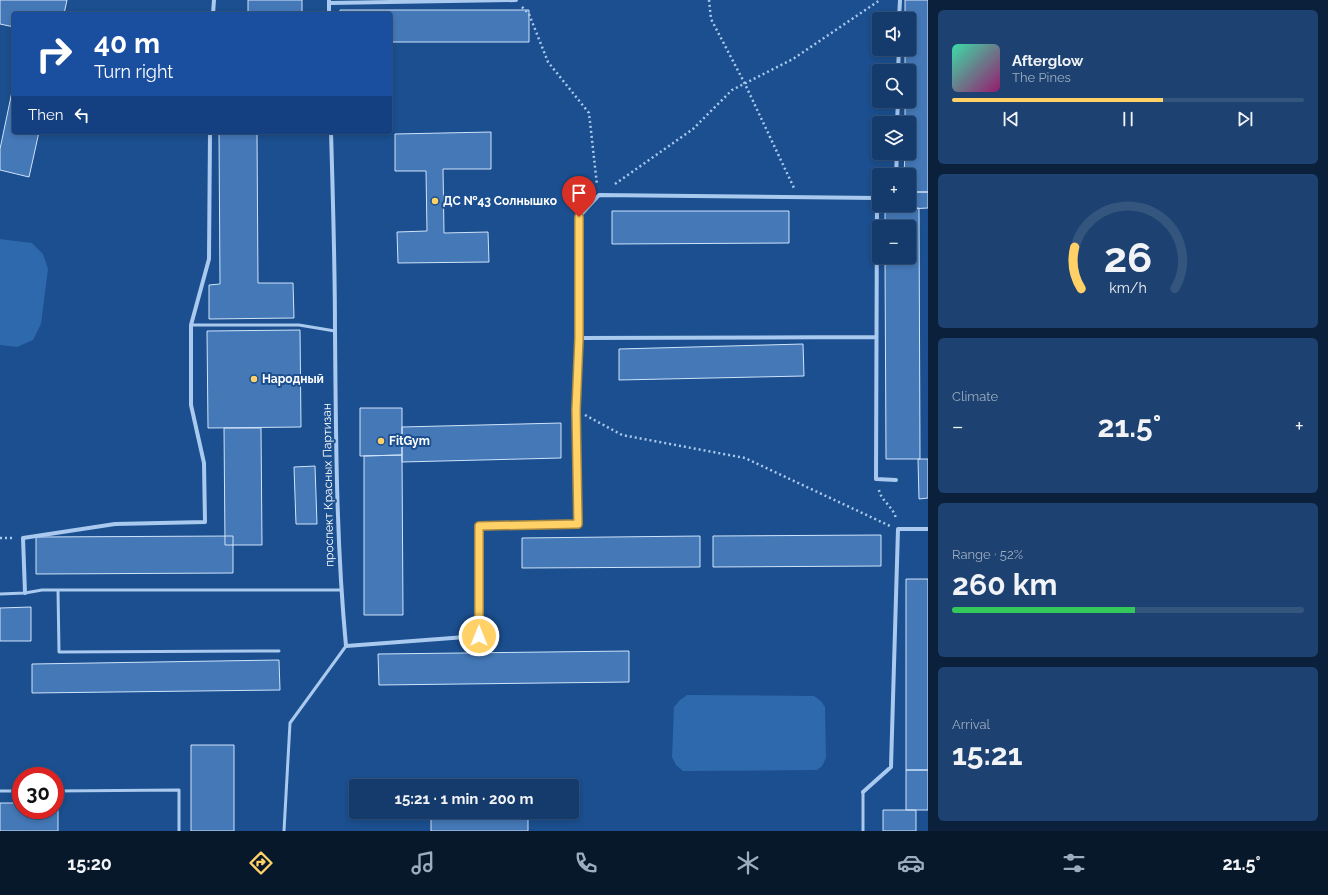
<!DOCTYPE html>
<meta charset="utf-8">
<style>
body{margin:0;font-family:Raleway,sans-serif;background:#1d4271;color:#f1f3f6;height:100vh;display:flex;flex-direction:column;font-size:15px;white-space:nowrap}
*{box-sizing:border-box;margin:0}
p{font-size:13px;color:#9dadc1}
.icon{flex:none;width:22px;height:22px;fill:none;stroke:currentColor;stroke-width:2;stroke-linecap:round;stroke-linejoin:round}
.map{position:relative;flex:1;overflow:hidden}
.drawer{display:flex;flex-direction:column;gap:10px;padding:10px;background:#0b203b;width:400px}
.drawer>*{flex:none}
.hud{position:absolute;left:12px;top:12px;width:380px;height:122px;border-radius:4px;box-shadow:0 2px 6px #0003,0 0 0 1px #33557e;background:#1a4fa0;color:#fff;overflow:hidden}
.fabs{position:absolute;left:872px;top:12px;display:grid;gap:8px}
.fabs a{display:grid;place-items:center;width:44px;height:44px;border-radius:4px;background:#143b6b;box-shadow:0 2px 6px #0003,0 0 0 1px #33557e;font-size:20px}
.speed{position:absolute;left:12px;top:767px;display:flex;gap:8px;font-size:20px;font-weight:700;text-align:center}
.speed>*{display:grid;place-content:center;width:52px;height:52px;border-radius:50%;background:#143b6b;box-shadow:0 2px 6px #0003,0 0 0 1px #33557e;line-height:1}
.speed .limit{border:6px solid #d22;background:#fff;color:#111}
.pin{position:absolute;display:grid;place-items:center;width:34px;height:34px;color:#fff;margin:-41px -17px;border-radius:50% 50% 50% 0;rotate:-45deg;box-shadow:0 0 4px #0007}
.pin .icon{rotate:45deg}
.me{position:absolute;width:44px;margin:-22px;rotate:0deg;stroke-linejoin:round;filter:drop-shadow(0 0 3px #0008)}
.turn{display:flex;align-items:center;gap:14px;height:84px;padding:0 16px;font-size:18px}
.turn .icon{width:52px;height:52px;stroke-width:2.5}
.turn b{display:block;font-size:28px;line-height:34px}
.then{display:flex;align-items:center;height:38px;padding:0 16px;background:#0003;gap:8px;font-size:15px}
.big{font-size:30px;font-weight:700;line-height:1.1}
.drawer .card{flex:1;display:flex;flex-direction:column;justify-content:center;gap:6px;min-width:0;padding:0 14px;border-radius:6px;background:#1d4271}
.drawer .dial{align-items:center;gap:0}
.dial svg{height:104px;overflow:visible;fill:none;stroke:#33557e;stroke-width:7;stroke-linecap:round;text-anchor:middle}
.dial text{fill:#f1f3f6;stroke:none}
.song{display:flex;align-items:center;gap:12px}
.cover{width:48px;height:48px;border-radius:6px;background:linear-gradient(135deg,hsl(160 70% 55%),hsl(320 70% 35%))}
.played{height:4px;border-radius:2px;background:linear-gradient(90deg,#ffd166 60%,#33557e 60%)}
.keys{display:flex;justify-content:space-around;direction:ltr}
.heat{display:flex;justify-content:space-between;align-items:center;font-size:22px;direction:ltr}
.charge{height:6px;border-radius:3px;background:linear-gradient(90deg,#34c759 52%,#33557e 0)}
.trip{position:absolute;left:349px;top:779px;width:230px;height:40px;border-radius:4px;background:#143b6b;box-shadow:0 2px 6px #0003,0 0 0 1px #33557e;font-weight:700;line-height:40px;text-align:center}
.menu{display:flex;height:64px;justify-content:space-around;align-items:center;background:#08182b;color:#9dadc1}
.menu .icon{width:28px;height:28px}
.menu .on{color:#ffd166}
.menu b{font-size:18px;color:#f1f3f6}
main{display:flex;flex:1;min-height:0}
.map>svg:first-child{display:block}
.green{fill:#2e69ad}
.building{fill:#4478b7;stroke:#cfe3fa}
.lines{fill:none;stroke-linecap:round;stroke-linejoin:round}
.path{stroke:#a9c9ee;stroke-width:2.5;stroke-dasharray:2 3;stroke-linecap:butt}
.lane{stroke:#a9c9ee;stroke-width:3}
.street{stroke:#a9c9ee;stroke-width:4}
.route-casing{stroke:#a68842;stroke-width:10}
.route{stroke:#ffd166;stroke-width:7}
.poi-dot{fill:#ffd166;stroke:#1b4f8f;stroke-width:1.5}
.labels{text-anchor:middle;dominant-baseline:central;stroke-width:4;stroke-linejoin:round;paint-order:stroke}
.poi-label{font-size:12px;font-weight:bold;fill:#fff;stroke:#1b4f8f;text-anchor:start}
.street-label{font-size:12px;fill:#fff;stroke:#1b4f8f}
</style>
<main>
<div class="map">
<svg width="928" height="831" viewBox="0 0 928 831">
<rect width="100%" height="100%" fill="#1b4f8f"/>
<path class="green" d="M 0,239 L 32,243 L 43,254 L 48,269 L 41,324 L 33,340 L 17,347 L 0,345 Z
M 687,695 L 814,696 L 821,701 L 825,707 L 826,758 L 822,766 L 817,770 L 683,771 L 676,765 L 672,757 L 674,707 L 680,700 Z"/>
<path class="building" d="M 0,0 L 67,0 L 64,14 L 14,14 L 14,27 L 0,24 Z
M 248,0 L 302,0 L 302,14 L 248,14 Z
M 905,0 L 928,0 L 928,192 L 909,192 L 909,175 L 904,175 L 905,153 L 909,153 L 909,123 L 905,123 L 905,101 L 909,101 L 909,71 L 905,71 L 905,49 L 909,49 L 909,19 L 905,19 Z
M 340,10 L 529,10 L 529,42 L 390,42 L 390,14 L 340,14 Z
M 14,82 L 14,132 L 39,132 L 29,177 L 0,170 L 0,149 Z
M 219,132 L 257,132 L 258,283 L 293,283 L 294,318 L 209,319 L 209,285 L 220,284 Z
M 491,132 L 491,169 L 443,169 L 444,233 L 488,232 L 489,262 L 398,263 L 397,232 L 427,231 L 426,171 L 395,171 L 395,134 Z
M 909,192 L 928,192 L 928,208 L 908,209 Z
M 919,208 L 920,459 L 886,459 L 885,257 L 909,257 L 909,227 L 885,227 L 885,209 Z
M 612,211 L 789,211 L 789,243 L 612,244 Z
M 300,330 L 301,427 L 208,428 L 207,331 Z
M 803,344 L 804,376 L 619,380 L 619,349 Z
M 360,408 L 402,408 L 402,455 L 360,456 Z
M 561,423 L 561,458 L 402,462 L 402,427 Z
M 224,428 L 261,428 L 262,545 L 225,545 Z
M 402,455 L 403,615 L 364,615 L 364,456 Z
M 918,459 L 928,459 L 928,498 L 919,499 Z
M 315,466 L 317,524 L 296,524 L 294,467 Z
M 881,535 L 881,566 L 713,567 L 713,536 Z
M 233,536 L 233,573 L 36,574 L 36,537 Z
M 700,536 L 700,567 L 522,568 L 522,538 Z
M 906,579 L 928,579 L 928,770 L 906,770 Z
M 31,607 L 31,641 L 0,641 L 0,608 Z
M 629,651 L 629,682 L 379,685 L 378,654 Z
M 279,660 L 280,690 L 32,693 L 32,664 Z
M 191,745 L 234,745 L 234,831 L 191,831 Z
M 906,770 L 928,770 L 928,810 L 906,810 Z
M 0,803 L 21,803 L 21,810 L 55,810 L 55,803 L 58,803 L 58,831 L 0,831 Z
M 883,810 L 916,810 L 916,831 L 883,831 Z
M 528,817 L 528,831 L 431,831 L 431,818 Z"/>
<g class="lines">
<path class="path" d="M 709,0 L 711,19 L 745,84 L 794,188
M 522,7 L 529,14 L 548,62 L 589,113 L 597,185
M 615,184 L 693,129 L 732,90 L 793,59 L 880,0
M 585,415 L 622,435 L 745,458 L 890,526
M 879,490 C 881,501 894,507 896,519
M 0,538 L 13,538"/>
<path class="lane" d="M 191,325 L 299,325 L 335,331
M 58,590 L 59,652 L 279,651
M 0,594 L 25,593 L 42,590 L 341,590
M 0,791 L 21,791
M 55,791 L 179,790 L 179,831
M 863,792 L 863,831
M 284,831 L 290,723 L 346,646"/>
<path class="street" d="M 329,0 L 329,14
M 329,3 L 516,0
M 213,14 L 214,0
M 899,19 L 900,0
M 898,71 L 899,49
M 897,123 L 898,101
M 331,132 C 333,199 335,265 335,332 C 336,437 336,540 346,646 L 479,636 L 479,526 L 578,524 L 576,410 L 579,338 L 579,217 L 599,195 L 877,198
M 896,175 L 897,153
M 879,198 L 877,198 L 876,479 L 896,480
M 579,338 L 876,337
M 25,593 L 23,538 L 115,524 L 205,522 L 204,463 L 191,405 L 191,325 L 209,259 L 210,132
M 863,792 L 891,767 L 898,529 L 928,529"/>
</g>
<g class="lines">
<defs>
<path id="route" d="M 479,636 L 479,526 L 578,524 L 576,410 L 579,338 L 579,217"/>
</defs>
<use href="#route" class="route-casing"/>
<use href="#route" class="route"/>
</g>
<g class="poi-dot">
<circle cx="435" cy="201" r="4"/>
<circle cx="254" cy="379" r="4"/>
<circle cx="381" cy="441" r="4"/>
</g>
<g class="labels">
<g class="poi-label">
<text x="443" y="201">ДС №43 Солнышко</text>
<text x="262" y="379">Народный</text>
<text x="389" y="441">FitGym</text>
</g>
<g class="street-label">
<text transform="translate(328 485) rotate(-91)">проспект Красных Партизан</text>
</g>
</g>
</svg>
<div class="fabs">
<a><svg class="icon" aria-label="sound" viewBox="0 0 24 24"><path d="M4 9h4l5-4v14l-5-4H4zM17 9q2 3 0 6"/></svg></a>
<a><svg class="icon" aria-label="search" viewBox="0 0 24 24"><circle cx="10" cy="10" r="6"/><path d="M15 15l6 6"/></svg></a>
<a><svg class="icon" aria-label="layers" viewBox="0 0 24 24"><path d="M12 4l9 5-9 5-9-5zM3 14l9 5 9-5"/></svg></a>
<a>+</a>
<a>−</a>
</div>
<div class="speed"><div class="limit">30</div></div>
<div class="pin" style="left:579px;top:217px;background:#d93025"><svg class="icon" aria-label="arrive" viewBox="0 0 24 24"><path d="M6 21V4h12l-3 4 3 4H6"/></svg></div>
<svg class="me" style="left:479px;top:636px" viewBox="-20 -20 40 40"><circle r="17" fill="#ffd166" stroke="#fff" stroke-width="3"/><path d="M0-11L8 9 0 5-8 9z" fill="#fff"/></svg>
<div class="trip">15:21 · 1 min · 200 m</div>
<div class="hud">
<div class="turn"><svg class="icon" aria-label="right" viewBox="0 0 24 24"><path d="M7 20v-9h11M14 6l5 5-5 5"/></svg><div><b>40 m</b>Turn right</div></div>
<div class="then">Then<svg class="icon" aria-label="left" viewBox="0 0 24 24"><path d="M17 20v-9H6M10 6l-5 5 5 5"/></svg></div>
</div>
</div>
<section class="drawer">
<div class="card">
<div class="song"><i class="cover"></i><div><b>Afterglow</b><p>The Pines</p></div></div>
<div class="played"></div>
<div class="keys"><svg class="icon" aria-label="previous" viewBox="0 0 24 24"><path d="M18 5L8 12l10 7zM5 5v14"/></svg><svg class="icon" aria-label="pause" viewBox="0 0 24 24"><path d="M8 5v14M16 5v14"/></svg><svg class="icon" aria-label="next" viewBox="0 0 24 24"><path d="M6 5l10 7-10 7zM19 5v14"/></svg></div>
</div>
<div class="card dial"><svg viewBox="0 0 100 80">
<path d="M14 69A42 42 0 1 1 86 69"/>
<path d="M14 69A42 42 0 0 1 9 37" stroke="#ffd166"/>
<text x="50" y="56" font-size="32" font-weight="700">26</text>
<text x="50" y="72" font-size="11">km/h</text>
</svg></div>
<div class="card"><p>Climate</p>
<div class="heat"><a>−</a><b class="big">21.5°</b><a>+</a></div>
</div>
<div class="card"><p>Range · 52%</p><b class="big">260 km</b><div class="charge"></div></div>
<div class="card"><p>Arrival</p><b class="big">15:21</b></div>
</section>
</main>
<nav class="menu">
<b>15:20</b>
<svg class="icon on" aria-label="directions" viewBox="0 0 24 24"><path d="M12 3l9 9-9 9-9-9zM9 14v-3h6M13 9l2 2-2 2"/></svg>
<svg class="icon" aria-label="music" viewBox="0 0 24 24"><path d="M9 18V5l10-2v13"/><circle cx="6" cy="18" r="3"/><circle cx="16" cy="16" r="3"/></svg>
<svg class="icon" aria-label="phone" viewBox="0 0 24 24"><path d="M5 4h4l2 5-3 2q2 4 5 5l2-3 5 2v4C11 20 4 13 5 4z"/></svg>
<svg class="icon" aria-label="climate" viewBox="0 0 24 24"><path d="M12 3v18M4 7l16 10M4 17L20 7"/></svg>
<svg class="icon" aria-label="car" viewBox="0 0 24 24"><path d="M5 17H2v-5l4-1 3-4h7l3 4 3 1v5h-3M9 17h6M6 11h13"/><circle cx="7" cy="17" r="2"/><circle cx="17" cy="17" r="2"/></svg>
<svg class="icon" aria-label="filters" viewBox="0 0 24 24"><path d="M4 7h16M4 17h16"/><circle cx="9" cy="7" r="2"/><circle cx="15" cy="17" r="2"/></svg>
<b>21.5°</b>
</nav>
